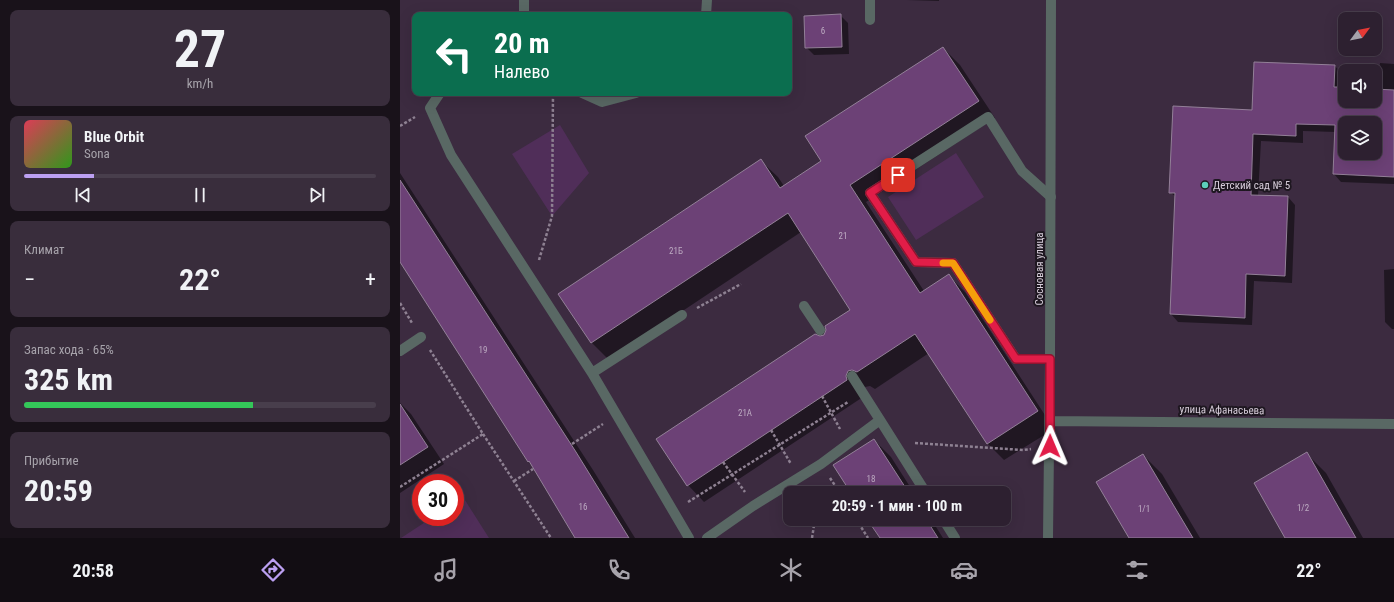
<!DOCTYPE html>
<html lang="ru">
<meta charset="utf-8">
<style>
body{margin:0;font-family:"Roboto Condensed",sans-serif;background:#392d3c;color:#f1f3f6;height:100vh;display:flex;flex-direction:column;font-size:15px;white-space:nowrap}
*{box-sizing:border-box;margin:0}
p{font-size:13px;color:#a7a3ab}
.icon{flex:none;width:22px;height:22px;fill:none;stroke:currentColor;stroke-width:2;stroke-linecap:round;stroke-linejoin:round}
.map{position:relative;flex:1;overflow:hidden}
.drawer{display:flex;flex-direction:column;gap:10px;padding:10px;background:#19121a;width:400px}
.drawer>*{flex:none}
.top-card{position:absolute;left:12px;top:12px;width:380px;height:84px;border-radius:8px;box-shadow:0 4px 16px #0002,0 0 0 1px #483e4c;background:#0b6e4f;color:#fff;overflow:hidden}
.needle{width:26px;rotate:58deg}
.buttons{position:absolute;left:938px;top:12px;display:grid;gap:8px}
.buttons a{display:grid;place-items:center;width:44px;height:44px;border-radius:8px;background:#2d2030;box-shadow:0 4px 16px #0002,0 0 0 1px #483e4c;font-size:20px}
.speed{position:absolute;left:12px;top:474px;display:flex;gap:8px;font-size:20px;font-weight:700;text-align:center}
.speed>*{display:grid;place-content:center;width:52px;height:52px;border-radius:50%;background:#2d2030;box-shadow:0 4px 16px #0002,0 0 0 1px #483e4c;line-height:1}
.speed .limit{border:6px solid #d22;background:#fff;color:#111}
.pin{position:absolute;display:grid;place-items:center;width:34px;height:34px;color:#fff;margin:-17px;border-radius:8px;box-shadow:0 2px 6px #0006}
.me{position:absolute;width:44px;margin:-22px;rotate:1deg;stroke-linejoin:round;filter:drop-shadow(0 0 3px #0008)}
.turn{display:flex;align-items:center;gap:14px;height:84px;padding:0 16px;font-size:18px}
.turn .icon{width:52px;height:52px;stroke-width:2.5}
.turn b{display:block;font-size:28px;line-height:34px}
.big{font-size:30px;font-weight:700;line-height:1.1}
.drawer .tile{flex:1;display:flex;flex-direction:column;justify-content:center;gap:6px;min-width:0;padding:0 14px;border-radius:8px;background:#392d3c}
.drawer .dial{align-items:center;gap:0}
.dial b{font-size:52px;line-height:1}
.song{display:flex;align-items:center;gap:12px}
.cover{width:48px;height:48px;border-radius:6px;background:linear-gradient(135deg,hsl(350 70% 55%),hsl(110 70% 35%))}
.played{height:4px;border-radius:2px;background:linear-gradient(90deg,#bca0f2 20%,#483e4c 20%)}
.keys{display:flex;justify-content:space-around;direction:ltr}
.heat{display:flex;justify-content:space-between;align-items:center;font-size:22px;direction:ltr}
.charge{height:6px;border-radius:3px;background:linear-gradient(90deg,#34c759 65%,#483e4c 0)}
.trip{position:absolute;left:383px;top:486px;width:228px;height:40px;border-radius:8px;background:#2d2030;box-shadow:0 4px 16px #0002,0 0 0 1px #483e4c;font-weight:700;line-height:40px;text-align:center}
.dock{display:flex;height:64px;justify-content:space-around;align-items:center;background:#120d13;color:#a7a3ab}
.dock .icon{width:28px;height:28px}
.dock .active{color:#bca0f2}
.dock b{font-size:18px;color:#f1f3f6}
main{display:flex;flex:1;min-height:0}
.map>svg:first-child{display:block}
.green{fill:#502e59}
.shadow{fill:#0007;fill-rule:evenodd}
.building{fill:#6c4176;stroke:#938098;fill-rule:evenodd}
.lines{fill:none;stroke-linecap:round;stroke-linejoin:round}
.path{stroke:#8e8192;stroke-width:2.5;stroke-dasharray:3 2;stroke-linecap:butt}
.service{stroke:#596864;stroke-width:10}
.minor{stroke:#596864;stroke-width:10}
.route-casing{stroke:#92132f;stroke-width:10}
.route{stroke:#e11d48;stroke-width:7}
.slow{stroke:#f59e0b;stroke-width:7}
.poi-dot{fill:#5ccebb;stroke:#1e1720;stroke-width:1.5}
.labels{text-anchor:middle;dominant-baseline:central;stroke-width:4;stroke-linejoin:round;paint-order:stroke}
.number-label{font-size:9px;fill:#bdabc2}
.poi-label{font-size:11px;fill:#d8cedb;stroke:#1e1720;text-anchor:start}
.street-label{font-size:11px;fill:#d8cedb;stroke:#1e1720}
</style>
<main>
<section class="drawer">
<div class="tile dial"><b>27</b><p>km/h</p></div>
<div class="tile">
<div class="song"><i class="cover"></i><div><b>Blue Orbit</b><p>Sona</p></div></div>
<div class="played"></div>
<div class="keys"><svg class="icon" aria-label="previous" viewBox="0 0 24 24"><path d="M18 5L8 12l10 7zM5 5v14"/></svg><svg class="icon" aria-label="pause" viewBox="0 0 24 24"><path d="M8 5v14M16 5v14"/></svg><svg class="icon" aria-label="next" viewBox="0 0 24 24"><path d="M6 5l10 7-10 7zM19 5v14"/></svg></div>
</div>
<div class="tile"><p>Климат</p>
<div class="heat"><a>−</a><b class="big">22°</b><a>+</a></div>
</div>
<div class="tile"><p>Запас хода · 65%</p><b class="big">325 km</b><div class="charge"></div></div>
<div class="tile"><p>Прибытие</p><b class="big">20:59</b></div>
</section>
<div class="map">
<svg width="994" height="538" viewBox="0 0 994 538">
<rect width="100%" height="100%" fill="#3c2b40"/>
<path class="green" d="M 160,125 L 189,173 L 152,216 L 112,154 Z
M 556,153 L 584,197 L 516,240 L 488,197 Z
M 63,497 L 89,538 L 1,538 L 33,517 L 55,517 L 55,502 Z"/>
<path class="shadow" d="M 506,0 L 539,0 L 539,1 L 507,0 Z
M 440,15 L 448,23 L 449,54 L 414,55 L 406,47 Z
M 543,48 L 560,65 L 595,118 L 466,202 L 524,291 L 548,275 L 565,292 L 654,429 L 604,460 L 588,444 L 529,353 L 475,389 L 470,386 L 465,387 L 463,397 L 304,502 L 288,485 L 420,338 L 425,336 L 452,310 L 401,232 L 209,360 L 192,343 L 160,294 L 361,161 L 378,177 L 384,186 L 422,161 Z
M 980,63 L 994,64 L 994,184 L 941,182 L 934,174 L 936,132 L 903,131 L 903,143 L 861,141 L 858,196 L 888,197 L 895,205 L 892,283 L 854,281 L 852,325 L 778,322 L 771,314 L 776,197 L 770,192 L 853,111 L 935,66 L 942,74 L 941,88 L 945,88 L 945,101 L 975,101 L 975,90 L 978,90 ZM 945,123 L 975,123 L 975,153 L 945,153 Z
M 0,173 L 193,470 L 235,538 L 176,538 L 132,464 L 0,260 Z
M 994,269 L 994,329 L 992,329 L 985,322 L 984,270 Z
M 0,403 L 11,414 L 44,464 L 0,493 Z
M 474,440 L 491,457 L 514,493 L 452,493 Z
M 907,454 L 926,473 L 963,538 L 886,538 Z
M 743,455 L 762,474 L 800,538 L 731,538 Z
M 469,519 L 531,519 L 543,538 L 481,538 Z"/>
<path class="building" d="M 441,14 L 442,47 L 405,48 L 404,16 Z
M 543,47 L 579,101 L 450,185 L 520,293 L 549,274 L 638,411 L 587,444 L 515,334 L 457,372 L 452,370 L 448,371 L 446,376 L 447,380 L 287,486 L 256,439 L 415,334 L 420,336 L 424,335 L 426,330 L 425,326 L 450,310 L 388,213 L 191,343 L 158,294 L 361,159 L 380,188 L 421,161 L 405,136 Z
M 854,62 L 935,65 L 934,87 L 945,87 L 945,101 L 975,101 L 975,89 L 994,90 L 994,177 L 933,174 L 935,125 L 896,124 L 896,136 L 853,134 L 851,195 L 888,196 L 885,276 L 846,274 L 845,318 L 770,314 L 775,193 L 769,193 L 773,106 L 852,110 ZM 945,123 L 975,123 L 975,153 L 945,153 Z
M 0,180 L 176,452 L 229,538 L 175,538 L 129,461 L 128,462 L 0,262 Z
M 0,404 L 28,447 L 0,465 Z
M 474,439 L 509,493 L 451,493 L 433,465 Z
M 907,452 L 956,538 L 885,538 L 854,483 Z
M 743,454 L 793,538 L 729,538 L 696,482 Z
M 467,519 L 526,519 L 538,538 L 480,538 Z"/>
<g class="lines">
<path class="path" d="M 0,126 L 15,117
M 139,260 L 152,216 L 153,93
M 0,303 L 12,323
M 297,308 L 341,284
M 422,396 L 440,429
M 371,430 L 391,464
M 83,434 L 151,538
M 515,443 L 623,450 L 631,449
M 172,444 L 203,424
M 323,462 L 345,492
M 430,478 L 440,493
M 114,481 L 133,469
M 0,487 L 83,434 L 30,350
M 418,493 L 418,486
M 288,502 L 448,402
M 456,519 L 468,538
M 412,538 L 415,519"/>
<path class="service" d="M 40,93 L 30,108 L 51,155 L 192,373 L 289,538
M 404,306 L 420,330
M 0,351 L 21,337
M 650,359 L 616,359 L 553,263 L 516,262 L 470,193 L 588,117 L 622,171 L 651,197
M 192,373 L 282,315
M 452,376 L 480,420
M 543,519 L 555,538
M 307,538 L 353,506 L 421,464 L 480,420 L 526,493"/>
<path class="minor" d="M 124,0 L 124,15
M 470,0 L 470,20
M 306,15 L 307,0
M 182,93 L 202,102 L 236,93
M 650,421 L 994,424
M 648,538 L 650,359 L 651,0"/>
</g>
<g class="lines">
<defs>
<path id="route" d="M 498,175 L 470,193 L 516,262 L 553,263 L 616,359 L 650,359 L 650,446"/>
</defs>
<use href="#route" class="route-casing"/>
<use href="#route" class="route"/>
<path class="slow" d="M 543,263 L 553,263 L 590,320"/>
</g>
<circle class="poi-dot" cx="805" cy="185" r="4"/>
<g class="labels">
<g class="number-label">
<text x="423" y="31">6</text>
<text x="443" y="236">21</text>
<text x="276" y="251">21Б</text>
<text x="83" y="350">19</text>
<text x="345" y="413">21А</text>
<text x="471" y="479">18</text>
<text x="183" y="507">16</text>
<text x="903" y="508">1/2</text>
<text x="744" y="509">1/1</text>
</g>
<g class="poi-label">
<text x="813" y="185">Детский сад № 5</text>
</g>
<g class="street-label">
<text transform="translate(639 269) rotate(-90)">Сосновая улица</text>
<text transform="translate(822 410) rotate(1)">улица Афанасьева</text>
</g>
</g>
</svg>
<div class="buttons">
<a><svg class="needle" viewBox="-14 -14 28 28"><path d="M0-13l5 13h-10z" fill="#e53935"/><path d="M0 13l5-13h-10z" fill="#a7a3ab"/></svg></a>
<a><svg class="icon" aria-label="sound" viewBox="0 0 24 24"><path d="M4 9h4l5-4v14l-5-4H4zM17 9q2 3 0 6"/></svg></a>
<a><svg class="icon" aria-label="layers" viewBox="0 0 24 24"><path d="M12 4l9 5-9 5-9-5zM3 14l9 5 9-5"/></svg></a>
</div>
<div class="speed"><div class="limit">30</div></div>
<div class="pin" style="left:498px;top:175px;background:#d93025"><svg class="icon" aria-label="arrive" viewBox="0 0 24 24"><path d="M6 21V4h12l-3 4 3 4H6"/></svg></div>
<svg class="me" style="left:650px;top:446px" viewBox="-20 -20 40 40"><path d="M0-17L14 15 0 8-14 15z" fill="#e11d48" stroke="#fff" stroke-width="4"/></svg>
<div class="trip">20:59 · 1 мин · 100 m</div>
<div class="top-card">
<div class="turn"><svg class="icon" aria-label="left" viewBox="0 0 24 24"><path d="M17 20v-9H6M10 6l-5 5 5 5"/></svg><div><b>20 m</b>Налево</div></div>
</div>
</div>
</main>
<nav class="dock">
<b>20:58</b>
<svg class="icon active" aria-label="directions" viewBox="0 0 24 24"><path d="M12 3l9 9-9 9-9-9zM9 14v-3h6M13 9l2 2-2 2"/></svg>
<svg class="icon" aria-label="music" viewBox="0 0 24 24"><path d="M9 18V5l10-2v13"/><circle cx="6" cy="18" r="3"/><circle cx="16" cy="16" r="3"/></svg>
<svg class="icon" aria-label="phone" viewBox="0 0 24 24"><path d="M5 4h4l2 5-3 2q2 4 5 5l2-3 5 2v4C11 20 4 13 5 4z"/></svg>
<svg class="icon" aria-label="climate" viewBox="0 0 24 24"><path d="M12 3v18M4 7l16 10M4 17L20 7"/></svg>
<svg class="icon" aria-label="car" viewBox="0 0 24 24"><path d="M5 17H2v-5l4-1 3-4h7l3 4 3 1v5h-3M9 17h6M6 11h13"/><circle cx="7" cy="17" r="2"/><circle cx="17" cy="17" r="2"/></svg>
<svg class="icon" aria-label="filters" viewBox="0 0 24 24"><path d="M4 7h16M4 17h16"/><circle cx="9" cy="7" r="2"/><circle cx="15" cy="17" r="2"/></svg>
<b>22°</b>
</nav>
